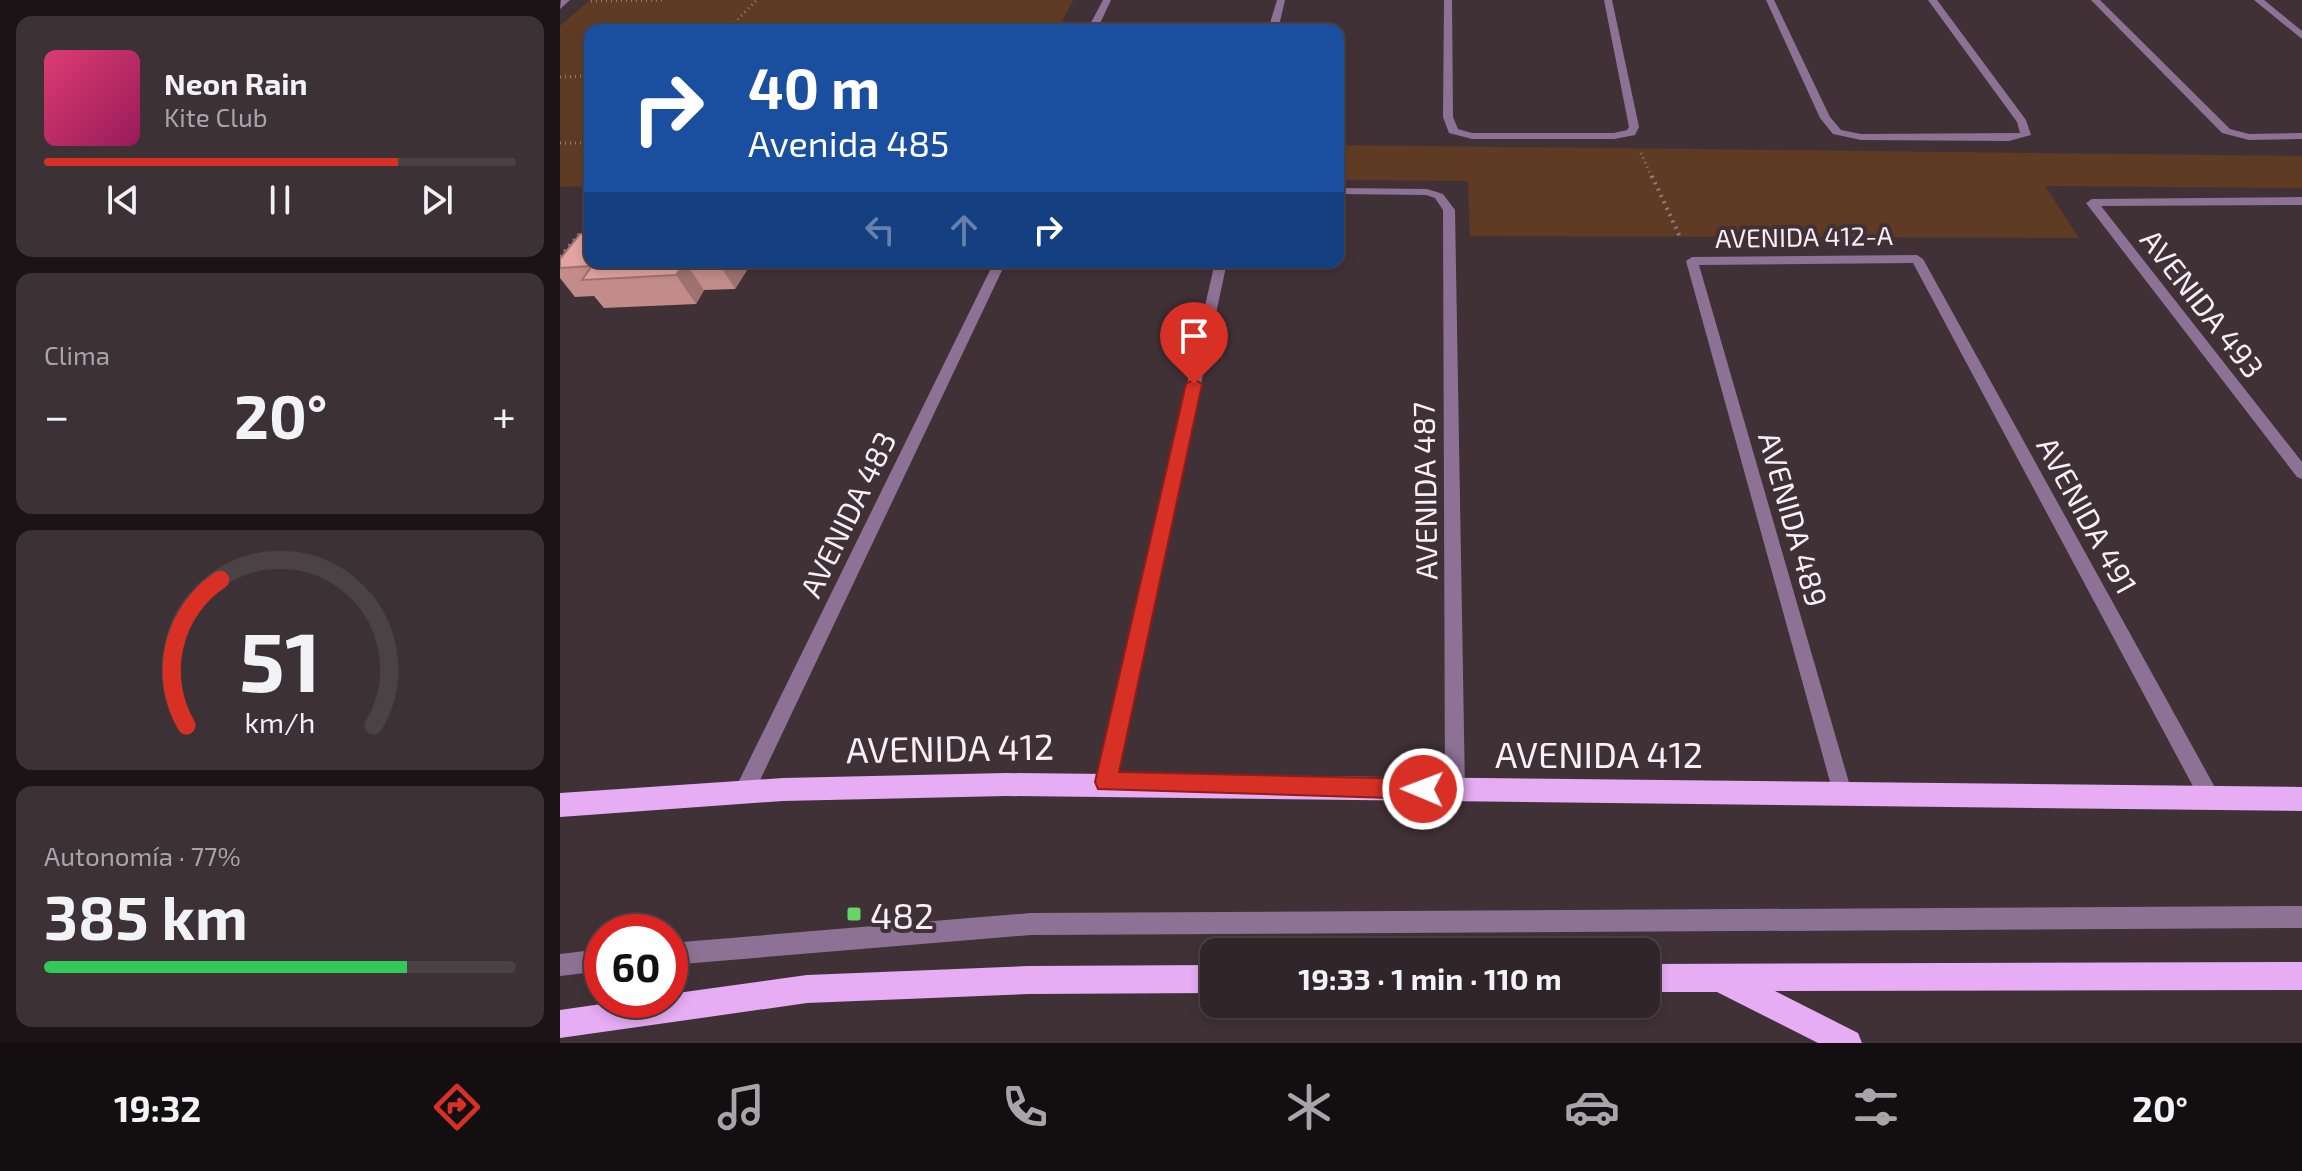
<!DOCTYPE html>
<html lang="es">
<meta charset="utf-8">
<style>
body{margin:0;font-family:"Exo 2",sans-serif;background:#3c3135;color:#f1f3f6;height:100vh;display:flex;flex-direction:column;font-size:30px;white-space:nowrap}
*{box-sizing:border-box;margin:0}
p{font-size:26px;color:#a8a5a8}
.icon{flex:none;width:44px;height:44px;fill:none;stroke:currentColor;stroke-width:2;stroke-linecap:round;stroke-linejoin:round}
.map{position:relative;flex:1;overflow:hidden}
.sheet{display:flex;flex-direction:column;gap:16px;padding:16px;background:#1a1417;width:560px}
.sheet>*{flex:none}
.guide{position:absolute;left:24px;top:24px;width:760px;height:244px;border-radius:16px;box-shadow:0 4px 12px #0003,0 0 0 2px #4b4246;background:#1a4fa0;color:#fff;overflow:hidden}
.speed{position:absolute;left:24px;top:914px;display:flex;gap:16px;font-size:40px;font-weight:700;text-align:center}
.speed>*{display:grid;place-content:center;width:104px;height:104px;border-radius:50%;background:#302529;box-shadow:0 4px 12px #0003,0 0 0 2px #4b4246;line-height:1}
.speed .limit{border:12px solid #d22;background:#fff;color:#111}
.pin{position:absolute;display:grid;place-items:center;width:68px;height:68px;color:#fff;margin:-82px -34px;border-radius:50% 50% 50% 0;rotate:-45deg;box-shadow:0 0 8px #0007}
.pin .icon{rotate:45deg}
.me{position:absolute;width:88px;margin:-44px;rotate:271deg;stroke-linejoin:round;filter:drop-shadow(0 0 6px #0008)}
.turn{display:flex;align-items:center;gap:28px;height:168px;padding:0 32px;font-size:36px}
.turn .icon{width:104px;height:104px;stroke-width:2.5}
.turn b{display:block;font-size:56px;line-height:68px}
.lanes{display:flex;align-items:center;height:76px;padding:0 32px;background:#0003;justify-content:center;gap:40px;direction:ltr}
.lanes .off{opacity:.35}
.big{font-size:60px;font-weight:700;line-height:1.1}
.sheet .widget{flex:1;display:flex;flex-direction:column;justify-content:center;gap:12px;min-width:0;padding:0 28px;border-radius:16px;background:#3c3135}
.sheet .dial{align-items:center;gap:0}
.dial svg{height:208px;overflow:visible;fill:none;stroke:#4b4246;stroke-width:7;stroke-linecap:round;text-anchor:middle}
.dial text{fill:#f1f3f6;stroke:none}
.song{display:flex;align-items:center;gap:24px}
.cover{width:96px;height:96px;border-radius:12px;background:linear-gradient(135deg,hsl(340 70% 55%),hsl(330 70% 35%))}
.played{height:8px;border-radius:4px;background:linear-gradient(90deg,#d93025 75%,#4b4246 75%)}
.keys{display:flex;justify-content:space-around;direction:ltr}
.heat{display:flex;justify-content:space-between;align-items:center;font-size:44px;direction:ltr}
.charge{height:12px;border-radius:6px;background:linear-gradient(90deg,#34c759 77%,#4b4246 0)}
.trip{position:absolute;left:640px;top:938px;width:460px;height:80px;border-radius:16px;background:#302529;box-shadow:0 4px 12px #0003,0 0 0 2px #4b4246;font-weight:700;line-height:80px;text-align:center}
.menu{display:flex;height:128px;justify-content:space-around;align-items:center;background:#130f10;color:#a8a5a8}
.menu .icon{width:56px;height:56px}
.menu .active{color:#d93025}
.menu b{font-size:36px;color:#f1f3f6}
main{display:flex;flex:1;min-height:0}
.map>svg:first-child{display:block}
.green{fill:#5f3b24}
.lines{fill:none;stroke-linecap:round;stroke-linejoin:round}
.path-far1{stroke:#8b7e84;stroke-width:3;stroke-dasharray:1 4;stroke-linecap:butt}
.path{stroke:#8b7e84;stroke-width:4;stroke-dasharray:2 5;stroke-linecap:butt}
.service{fill:#8e7295;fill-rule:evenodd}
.minor{fill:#8e7295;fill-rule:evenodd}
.primary{fill:#e6acf4;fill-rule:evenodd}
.wall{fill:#c38c8a}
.shaded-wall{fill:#9f7271}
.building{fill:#e3a3a1;stroke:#9f7271;stroke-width:2}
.route{fill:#d93025;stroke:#8d1f18;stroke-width:2}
.poi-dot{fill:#67d466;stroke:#403137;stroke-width:3}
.labels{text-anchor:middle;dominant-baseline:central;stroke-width:8;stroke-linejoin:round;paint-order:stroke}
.far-street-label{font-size:26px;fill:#faeff4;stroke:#403137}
.street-label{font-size:30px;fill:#faeff4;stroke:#403137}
.near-street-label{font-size:36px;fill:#faeff4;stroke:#403137}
.near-poi-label{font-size:36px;fill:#faeff4;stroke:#403137;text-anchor:start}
</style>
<main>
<section class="sheet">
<div class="widget">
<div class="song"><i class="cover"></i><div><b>Neon Rain</b><p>Kite Club</p></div></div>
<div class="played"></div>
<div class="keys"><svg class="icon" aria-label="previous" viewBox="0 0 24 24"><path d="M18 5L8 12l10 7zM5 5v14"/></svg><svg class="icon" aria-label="pause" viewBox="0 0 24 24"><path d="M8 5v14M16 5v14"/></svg><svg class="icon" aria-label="next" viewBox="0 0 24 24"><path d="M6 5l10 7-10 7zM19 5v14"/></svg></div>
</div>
<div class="widget"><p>Clima</p>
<div class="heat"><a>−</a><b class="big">20°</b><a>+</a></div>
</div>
<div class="widget dial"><svg viewBox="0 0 100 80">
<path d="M14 69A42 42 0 1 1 86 69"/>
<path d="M14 69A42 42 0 0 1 27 13" stroke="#d93025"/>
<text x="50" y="56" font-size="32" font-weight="700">51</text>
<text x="50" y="72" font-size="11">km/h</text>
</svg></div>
<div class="widget"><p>Autonomía · 77%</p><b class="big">385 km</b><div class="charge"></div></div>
</section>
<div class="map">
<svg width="1742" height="1043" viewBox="0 0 1742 1043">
<rect width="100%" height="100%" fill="#403137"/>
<path class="green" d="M 30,0 L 513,0 L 498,30 L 30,30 L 30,186 L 0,187 L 0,26 Z
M 778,145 L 1742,156 L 1742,188 L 1485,186 L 1519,238 L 910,236 L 908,181 L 778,180 Z"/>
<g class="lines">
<path class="path-far1" d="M 31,1 L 106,0
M 167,30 L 197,0
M 0,77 L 30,76
M 0,143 L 30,143
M 1081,153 L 1092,178"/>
<path class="path" d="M 1092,176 L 1121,239
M 0,257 L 30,222"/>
<path class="service" d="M 1742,906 L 1742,928 L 471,935 L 110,965 L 110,943 L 471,913 Z
M 42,949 L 42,971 L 0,976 L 0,954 Z"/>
<path class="minor" d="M 10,0 L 0,9 L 1,0 Z
M 543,0 L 551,0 L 537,30 L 527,30 Z
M 717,0 L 725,0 L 718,30 L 708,30 Z
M 884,0 L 892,0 L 893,117 L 898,129 L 912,133 L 1054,133 L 1067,130 L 1069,127 L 1044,0 L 1052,0 L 1079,127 L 1075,135 L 1054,139 L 912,139 L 889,133 L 883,117 Z
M 1206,0 L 1214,0 L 1270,117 L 1281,130 L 1301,134 L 1460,133 L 1457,122 L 1368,0 L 1377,0 L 1466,120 L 1471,135 L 1449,141 L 1301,140 L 1273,134 L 1260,118 Z
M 1531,0 L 1540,0 L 1670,129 L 1689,134 L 1742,133 L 1742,139 L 1689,140 L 1662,133 Z
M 1694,0 L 1704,0 L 1742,31 L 1742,39 Z
M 778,188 L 867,189 L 883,194 L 895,210 L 905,790 L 902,797 L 895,799 L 888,797 L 885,790 L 883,210 L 875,198 L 866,195 L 778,194 Z
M 1742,197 L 1742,205 L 1541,206 L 1742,462 L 1742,479 L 1737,477 L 1526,203 L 1532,199 Z
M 1357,255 L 1363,259 L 1657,791 L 1660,798 L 1657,805 L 1650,807 L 1643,805 L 1353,263 L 1139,265 L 1292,793 L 1289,800 L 1282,802 L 1275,800 L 1126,261 L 1132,257 Z
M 434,262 L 446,262 L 192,797 L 185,799 L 178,797 L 175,790 L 178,783 Z
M 655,262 L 667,262 L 556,782 L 553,788 L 546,791 L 539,788 L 536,782 Z"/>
<path class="primary" d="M 446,773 L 1742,787 L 1742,811 L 446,796 L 223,801 L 0,817 L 0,793 L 223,778 Z
M 1742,962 L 1742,990 L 1215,991 L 1298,1033 L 1302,1043 L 1258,1043 L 1157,992 L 1086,992 L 1086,964 Z
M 654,965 L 654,993 L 469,994 L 247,1003 L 0,1038 L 0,1010 L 69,1000 L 110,1000 L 110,994 L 247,975 L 469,966 Z"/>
</g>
<path class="wall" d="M 0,259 L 30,262 L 192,262 L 175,289 L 144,290 L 136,304 L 44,308 L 34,296 L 15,297 L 0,278 Z"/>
<path class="shaded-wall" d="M 125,262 L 144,290 L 136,304 L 116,275 Z
M 158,262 L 192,262 L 175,289 Z"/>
<path class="building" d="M 20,234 L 30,234 L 30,262 L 127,262 L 125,262 L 116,275 L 22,280 L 32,266 L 0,268 L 0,259 Z"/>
<path class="route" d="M 634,379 L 642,384 L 559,772 L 863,779 L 871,782 L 874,789 L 871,796 L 863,799 L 538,789 L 535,782 L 626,384 Z"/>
<rect class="poi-dot" x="286" y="906" width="16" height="16" rx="4"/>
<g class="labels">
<g class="far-street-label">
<text transform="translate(1244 236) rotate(-1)">AVENIDA 412-A</text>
</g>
<g class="street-label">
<text transform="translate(1643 303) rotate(52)">AVENIDA 493</text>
<text transform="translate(864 491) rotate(-91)">AVENIDA 487</text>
<text transform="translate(287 514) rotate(-64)">AVENIDA 483</text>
<text transform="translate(1528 515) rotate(61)">AVENIDA 491</text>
<text transform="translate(1234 519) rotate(74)">AVENIDA 489</text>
</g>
<g class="near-street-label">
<text transform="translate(390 747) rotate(-1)">AVENIDA 412</text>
<text x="1039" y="753">AVENIDA 412</text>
</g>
<g class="near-poi-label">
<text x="310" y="914">482</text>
</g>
</g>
</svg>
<div class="speed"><div class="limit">60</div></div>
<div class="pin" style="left:634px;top:384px;background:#d93025"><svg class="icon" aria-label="arrive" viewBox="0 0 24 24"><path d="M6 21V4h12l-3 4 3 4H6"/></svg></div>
<svg class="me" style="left:863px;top:789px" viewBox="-20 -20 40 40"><circle r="17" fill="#d93025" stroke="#fff" stroke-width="3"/><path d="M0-11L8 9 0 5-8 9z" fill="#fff"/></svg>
<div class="trip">19:33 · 1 min · 110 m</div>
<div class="guide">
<div class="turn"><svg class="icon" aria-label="right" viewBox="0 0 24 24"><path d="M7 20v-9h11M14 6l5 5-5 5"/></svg><div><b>40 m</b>Avenida 485</div></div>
<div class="lanes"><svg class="icon off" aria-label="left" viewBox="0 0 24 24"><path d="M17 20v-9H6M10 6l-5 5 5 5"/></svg><svg class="icon off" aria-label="ahead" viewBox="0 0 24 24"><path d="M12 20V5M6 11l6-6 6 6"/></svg><svg class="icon" aria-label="right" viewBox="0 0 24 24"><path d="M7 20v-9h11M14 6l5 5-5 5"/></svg></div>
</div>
</div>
</main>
<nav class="menu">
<b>19:32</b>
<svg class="icon active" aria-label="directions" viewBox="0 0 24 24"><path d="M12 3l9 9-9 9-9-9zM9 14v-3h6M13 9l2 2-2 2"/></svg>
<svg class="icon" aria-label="music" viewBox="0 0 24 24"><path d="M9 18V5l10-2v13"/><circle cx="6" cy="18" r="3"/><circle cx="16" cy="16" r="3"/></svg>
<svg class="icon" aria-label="phone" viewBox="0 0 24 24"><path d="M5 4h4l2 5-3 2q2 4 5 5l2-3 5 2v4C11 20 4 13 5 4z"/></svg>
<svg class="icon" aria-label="climate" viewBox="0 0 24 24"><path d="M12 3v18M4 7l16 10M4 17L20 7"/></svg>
<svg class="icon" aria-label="car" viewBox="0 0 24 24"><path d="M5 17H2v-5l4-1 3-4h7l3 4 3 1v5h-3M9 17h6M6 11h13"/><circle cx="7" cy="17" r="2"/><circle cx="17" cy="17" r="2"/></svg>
<svg class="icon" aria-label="filters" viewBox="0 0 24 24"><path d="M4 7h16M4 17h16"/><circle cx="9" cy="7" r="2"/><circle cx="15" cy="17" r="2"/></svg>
<b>20°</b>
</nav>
